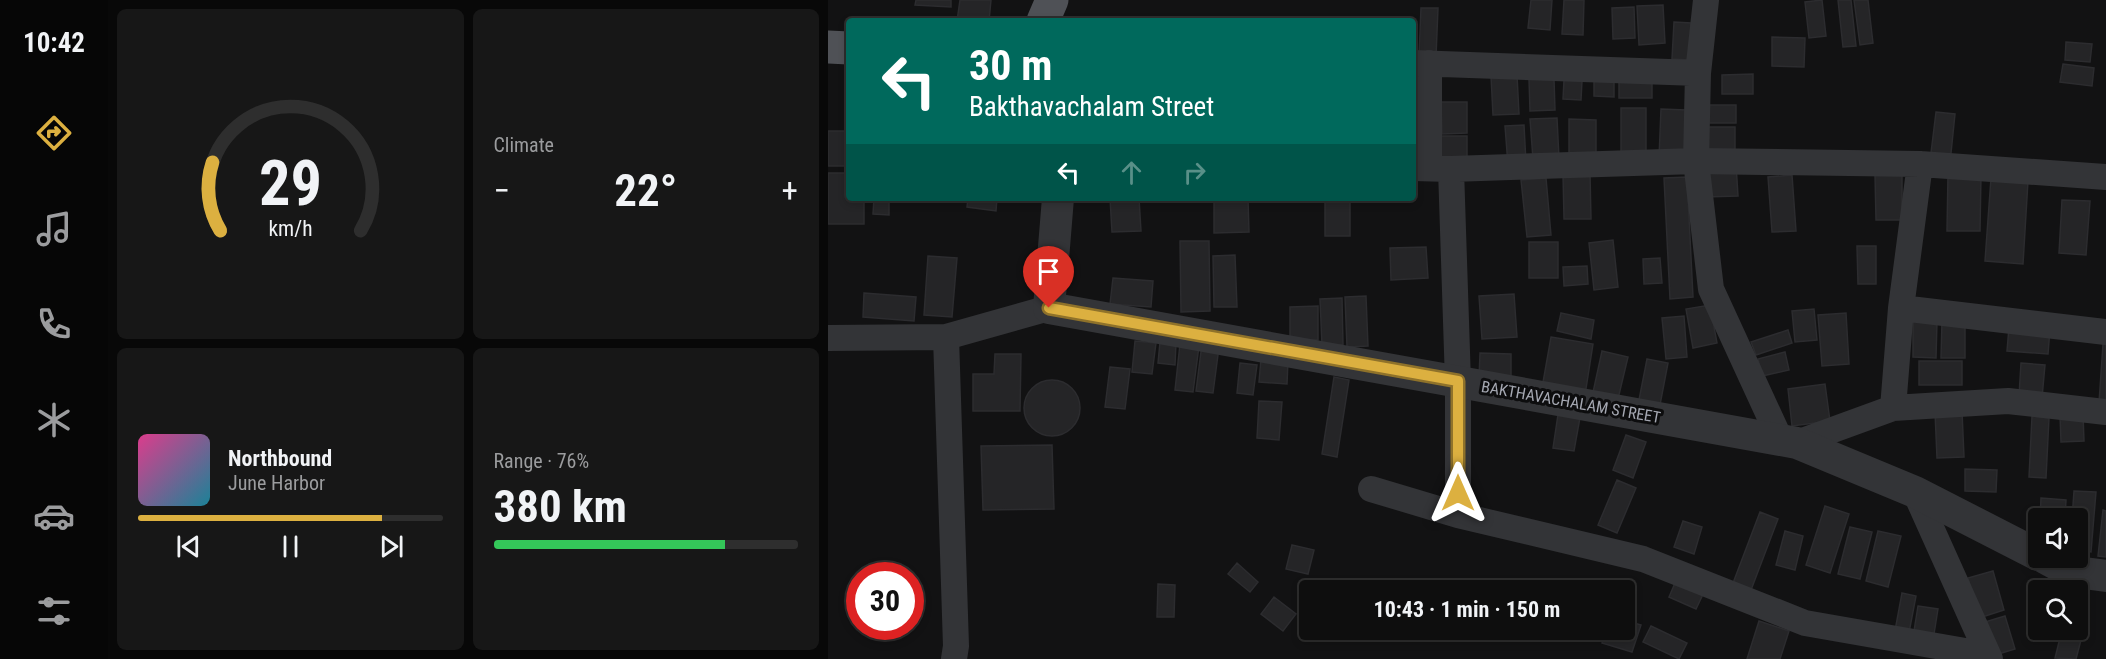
<!DOCTYPE html>
<meta charset="utf-8">
<style>
body{margin:0;font-family:"Roboto Condensed",sans-serif;background:#171717;color:#f1f3f6;height:100vh;display:flex;flex-direction:column;font-size:22px;white-space:nowrap}
*{box-sizing:border-box;margin:0}
p{font-size:20px;color:#9b9c9e}
.icon{flex:none;width:33px;height:33px;fill:none;stroke:currentColor;stroke-width:2;stroke-linecap:round;stroke-linejoin:round}
.map{position:relative;flex:1;overflow:hidden}
.drawer{display:flex;flex-direction:column;gap:9px;padding:9px;background:#080808;width:720px}
.drawer>*{flex:none}
.top-card{position:absolute;left:18px;top:18px;width:570px;height:183px;border-radius:6px;box-shadow:0 3px 9px #0003,0 0 0 2px #2e2e2e;background:#00695c;color:#fff;overflow:hidden}
.tools{position:absolute;left:1200px;top:508px;display:grid;gap:12px}
.tools a{display:grid;place-items:center;width:60px;height:60px;border-radius:6px;background:#0e0e0e;box-shadow:0 3px 9px #0003,0 0 0 2px #2e2e2e;font-size:30px}
.speed{position:absolute;left:18px;top:562px;display:flex;gap:12px;font-size:30px;font-weight:700;text-align:center}
.speed>*{display:grid;place-content:center;width:78px;height:78px;border-radius:50%;background:#0e0e0e;box-shadow:0 3px 9px #0003,0 0 0 2px #2e2e2e;line-height:1}
.speed .limit{border:9px solid #d22;background:#fff;color:#111}
.pin{position:absolute;display:grid;place-items:center;width:51px;height:51px;color:#fff;margin:-62px -26px;border-radius:50% 50% 50% 0;rotate:-45deg;box-shadow:0 0 6px #0007}
.pin .icon{rotate:45deg}
.me{position:absolute;width:66px;margin:-33px;rotate:0deg;stroke-linejoin:round;filter:drop-shadow(0 0 4px #0008)}
.turn{display:flex;align-items:center;gap:21px;height:126px;padding:0 24px;font-size:27px}
.turn .icon{width:78px;height:78px;stroke-width:2.5}
.turn b{display:block;font-size:42px;line-height:51px}
.lanes{display:flex;align-items:center;height:57px;padding:0 24px;background:#0003;justify-content:center;gap:30px;direction:ltr}
.lanes .off{opacity:.35}
.big{font-size:45px;font-weight:700;line-height:1.1}
.drawer .card{flex:1;display:flex;flex-direction:column;justify-content:center;gap:9px;min-width:0;padding:0 21px;border-radius:9px;background:#171717}
.drawer .dial{align-items:center;gap:0}
.dial svg{height:156px;overflow:visible;fill:none;stroke:#2e2e2e;stroke-width:7;stroke-linecap:round;text-anchor:middle}
.dial text{fill:#f1f3f6;stroke:none}
.song{display:flex;align-items:center;gap:18px}
.cover{width:72px;height:72px;border-radius:9px;background:linear-gradient(135deg,hsl(330 70% 55%),hsl(190 70% 35%))}
.played{height:6px;border-radius:3px;background:linear-gradient(90deg,#dcb040 80%,#2e2e2e 80%)}
.keys{display:flex;justify-content:space-around;direction:ltr}
.heat{display:flex;justify-content:space-between;align-items:center;font-size:33px;direction:ltr}
.charge{height:9px;border-radius:4px;background:linear-gradient(90deg,#34c759 76%,#2e2e2e 0)}
.drawer .tiles{flex:1;display:grid;gap:9px;grid-template-columns:repeat(2,1fr)}
.trip{position:absolute;left:471px;top:580px;width:336px;height:60px;border-radius:6px;background:#0e0e0e;box-shadow:0 3px 9px #0003,0 0 0 2px #2e2e2e;font-weight:700;line-height:60px;text-align:center}
main{display:flex;flex:1;min-height:0}
.dock{display:flex;flex-direction:column;width:108px;justify-content:space-around;align-items:center;background:#060606;color:#9b9c9e}
.dock .icon{width:42px;height:42px}
.dock .current{color:#dcb040}
.dock b{font-size:27px;color:#f1f3f6}
.map>svg:first-child{display:block}
.building{fill:#252527;stroke:#2c2c2f;stroke-width:1.5}
.lines{fill:none;stroke-linecap:round;stroke-linejoin:round}
.minor{stroke:#333437;stroke-width:26}
.tertiary{stroke:#333437;stroke-width:32}
.primary{stroke:#4f5156;stroke-width:33}
.route-casing{stroke:#8f722a;stroke-width:15}
.route{stroke:#dcb040;stroke-width:10}
.labels{text-anchor:middle;dominant-baseline:central;stroke-width:6;stroke-linejoin:round;paint-order:stroke}
.street-label{font-size:16px;fill:#a5a8b2;stroke:#0d0d0e}
</style>
<main>
<nav class="dock">
<b>10:42</b>
<svg class="icon current" aria-label="directions" viewBox="0 0 24 24"><path d="M12 3l9 9-9 9-9-9zM9 14v-3h6M13 9l2 2-2 2"/></svg>
<svg class="icon" aria-label="music" viewBox="0 0 24 24"><path d="M9 18V5l10-2v13"/><circle cx="6" cy="18" r="3"/><circle cx="16" cy="16" r="3"/></svg>
<svg class="icon" aria-label="phone" viewBox="0 0 24 24"><path d="M5 4h4l2 5-3 2q2 4 5 5l2-3 5 2v4C11 20 4 13 5 4z"/></svg>
<svg class="icon" aria-label="climate" viewBox="0 0 24 24"><path d="M12 3v18M4 7l16 10M4 17L20 7"/></svg>
<svg class="icon" aria-label="car" viewBox="0 0 24 24"><path d="M5 17H2v-5l4-1 3-4h7l3 4 3 1v5h-3M9 17h6M6 11h13"/><circle cx="7" cy="17" r="2"/><circle cx="17" cy="17" r="2"/></svg>
<svg class="icon" aria-label="filters" viewBox="0 0 24 24"><path d="M4 7h16M4 17h16"/><circle cx="9" cy="7" r="2"/><circle cx="15" cy="17" r="2"/></svg>
</nav>
<section class="drawer">
<div class="tiles">
<div class="card dial"><svg viewBox="0 0 100 80">
<path d="M14 69A42 42 0 1 1 86 69"/>
<path d="M14 69A42 42 0 0 1 10 34" stroke="#dcb040"/>
<text x="50" y="56" font-size="32" font-weight="700">29</text>
<text x="50" y="72" font-size="11">km/h</text>
</svg></div>
<div class="card"><p>Climate</p>
<div class="heat"><a>−</a><b class="big">22°</b><a>+</a></div>
</div>
<div class="card">
<div class="song"><i class="cover"></i><div><b>Northbound</b><p>June Harbor</p></div></div>
<div class="played"></div>
<div class="keys"><svg class="icon" aria-label="previous" viewBox="0 0 24 24"><path d="M18 5L8 12l10 7zM5 5v14"/></svg><svg class="icon" aria-label="pause" viewBox="0 0 24 24"><path d="M8 5v14M16 5v14"/></svg><svg class="icon" aria-label="next" viewBox="0 0 24 24"><path d="M6 5l10 7-10 7zM19 5v14"/></svg></div>
</div>
<div class="card"><p>Range · 76%</p><b class="big">380 km</b><div class="charge"></div></div>
</div>
</section>
<div class="map">
<svg width="1278" height="659" viewBox="0 0 1278 659">
<rect width="100%" height="100%" fill="#121213"/>
<path class="building" d="M 88,0 L 123,0 L 123,7 L 87,5 Z
M 132,0 L 163,0 L 161,21 L 129,21 Z
M 703,0 L 724,0 L 722,30 L 700,28 Z
M 736,0 L 756,0 L 755,35 L 734,34 Z
M 994,0 L 998,36 L 981,38 L 977,2 Z
M 1010,0 L 1023,0 L 1028,46 L 1015,47 Z
M 1026,0 L 1040,0 L 1045,43 L 1032,45 Z
M 835,5 L 837,43 L 811,45 L 809,6 Z
M 806,7 L 807,38 L 785,39 L 784,8 Z
M 593,8 L 610,8 L 608,57 L 591,56 Z
M 846,22 L 863,23 L 862,60 L 844,59 Z
M 944,37 L 977,38 L 976,67 L 944,66 Z
M 1238,42 L 1264,44 L 1262,62 L 1237,60 Z
M 1235,64 L 1266,68 L 1264,86 L 1232,82 Z
M 766,74 L 786,75 L 786,97 L 766,96 Z
M 925,74 L 925,94 L 894,94 L 894,75 Z
M 689,75 L 691,114 L 665,115 L 663,76 Z
M 791,75 L 824,75 L 824,98 L 791,98 Z
M 701,79 L 726,79 L 727,110 L 702,111 Z
M 736,80 L 754,81 L 753,100 L 735,99 Z
M 613,102 L 639,102 L 639,133 L 614,134 Z
M 881,105 L 908,105 L 908,123 L 881,123 Z
M 793,108 L 818,108 L 818,158 L 793,158 Z
M 833,109 L 858,110 L 857,159 L 831,158 Z
M 1108,112 L 1127,114 L 1122,163 L 1102,161 Z
M 729,118 L 731,158 L 705,159 L 702,119 Z
M 741,119 L 768,120 L 768,159 L 741,159 Z
M 696,125 L 698,163 L 680,165 L 677,126 Z
M 878,127 L 907,127 L 907,150 L 878,149 Z
M 0,131 L 21,131 L 21,166 L 0,166 Z
M 613,136 L 639,136 L 639,162 L 613,162 Z
M 908,164 L 910,196 L 877,197 L 876,166 Z
M 0,173 L 21,173 L 21,198 L 36,198 L 36,224 L 0,224 Z
M 762,174 L 763,219 L 736,219 L 735,175 Z
M 1120,174 L 1153,175 L 1152,231 L 1119,231 Z
M 964,175 L 968,231 L 944,232 L 940,177 Z
M 1047,175 L 1074,175 L 1074,220 L 1048,220 Z
M 859,177 L 865,297 L 842,299 L 836,178 Z
M 718,178 L 723,235 L 699,237 L 693,180 Z
M 1163,178 L 1200,181 L 1195,264 L 1157,261 Z
M 46,198 L 61,198 L 61,215 L 45,214 Z
M 140,198 L 169,198 L 168,211 L 139,207 Z
M 282,198 L 311,198 L 313,231 L 284,232 Z
M 386,198 L 420,198 L 421,232 L 386,233 Z
M 497,198 L 522,198 L 522,236 L 497,236 Z
M 1234,200 L 1262,201 L 1258,255 L 1231,253 Z
M 785,240 L 790,287 L 766,290 L 761,243 Z
M 352,241 L 381,241 L 382,311 L 353,312 Z
M 701,242 L 730,242 L 730,278 L 701,278 Z
M 1029,246 L 1048,246 L 1048,284 L 1030,284 Z
M 598,247 L 600,278 L 563,280 L 562,248 Z
M 407,255 L 409,307 L 386,307 L 385,256 Z
M 100,256 L 129,258 L 124,317 L 96,315 Z
M 832,258 L 834,283 L 816,284 L 815,259 Z
M 759,266 L 760,284 L 736,286 L 735,267 Z
M 285,278 L 325,281 L 323,307 L 282,304 Z
M 36,293 L 88,297 L 86,321 L 35,317 Z
M 686,294 L 689,337 L 654,339 L 651,296 Z
M 538,296 L 540,346 L 519,347 L 517,297 Z
M 514,298 L 515,345 L 494,345 L 492,299 Z
M 882,305 L 889,343 L 865,348 L 858,309 Z
M 490,306 L 490,340 L 462,340 L 462,307 Z
M 986,309 L 989,340 L 967,342 L 964,311 Z
M 733,313 L 766,320 L 763,339 L 729,331 Z
M 1018,313 L 1021,364 L 994,366 L 990,315 Z
M 856,316 L 859,357 L 838,359 L 834,318 Z
M 1085,321 L 1109,322 L 1108,358 L 1085,357 Z
M 1114,321 L 1137,321 L 1137,358 L 1113,358 Z
M 1181,327 L 1222,329 L 1220,354 L 1179,351 Z
M 960,330 L 964,343 L 928,355 L 923,342 Z
M 723,337 L 765,344 L 757,395 L 714,388 Z
M 307,341 L 328,343 L 324,374 L 304,372 Z
M 332,342 L 348,343 L 347,365 L 330,363 Z
M 352,344 L 371,346 L 365,392 L 347,390 Z
M 374,344 L 391,347 L 385,393 L 368,391 Z
M 1275,344 L 1278,344 L 1278,403 L 1271,403 Z
M 774,351 L 800,357 L 789,403 L 764,397 Z
M 957,352 L 961,370 L 934,376 L 930,359 Z
M 652,353 L 683,354 L 683,380 L 651,379 Z
M 167,354 L 193,354 L 192,411 L 145,411 L 145,374 L 166,374 Z
M 433,359 L 460,361 L 459,384 L 431,382 Z
M 819,359 L 840,363 L 831,410 L 810,405 Z
M 1091,361 L 1134,361 L 1134,385 L 1091,385 Z
M 412,363 L 429,365 L 425,395 L 409,393 Z
M 1193,363 L 1217,365 L 1214,398 L 1191,396 Z
M 282,367 L 302,369 L 297,409 L 277,407 Z
M 506,377 L 521,380 L 509,457 L 494,454 Z
M196 408a28 28 0 1 1 56 0a28 28 0 1 1-56 0Z
M 997,384 L 1002,421 L 964,426 L 960,389 Z
M 431,401 L 454,402 L 451,440 L 429,438 Z
M 731,408 L 753,412 L 746,451 L 725,448 Z
M 1134,411 L 1136,457 L 1109,458 L 1107,412 Z
M 1255,414 L 1256,441 L 1233,442 L 1232,415 Z
M 1204,416 L 1221,418 L 1218,478 L 1201,477 Z
M 798,435 L 818,442 L 805,478 L 785,470 Z
M 224,445 L 226,509 L 155,510 L 153,446 Z
M 1137,469 L 1169,470 L 1168,492 L 1137,491 Z
M 789,480 L 808,488 L 789,533 L 770,525 Z
M 1246,491 L 1268,492 L 1263,552 L 1250,550 L 1250,519 L 1244,519 Z
M 1213,498 L 1238,500 L 1237,519 L 1212,519 Z
M 997,506 L 1021,514 L 1002,573 L 978,565 Z
M 1275,510 L 1278,511 L 1278,557 L 1270,556 Z
M 932,512 L 950,519 L 923,590 L 905,583 Z
M 855,521 L 874,527 L 866,554 L 846,547 Z
M 1022,527 L 1044,532 L 1032,579 L 1010,574 Z
M 957,531 L 975,536 L 967,570 L 948,565 Z
M 1050,531 L 1073,536 L 1060,587 L 1038,581 Z
M 464,545 L 486,550 L 480,574 L 458,569 Z
M 409,563 L 430,582 L 422,592 L 400,574 Z
M 1165,571 L 1176,610 L 1151,618 L 1140,578 Z
M 850,576 L 878,588 L 868,609 L 841,597 Z
M 330,584 L 347,585 L 346,617 L 329,617 Z
M 1074,593 L 1088,596 L 1080,638 L 1066,636 Z
M 446,597 L 468,614 L 455,631 L 433,614 Z
M 1090,606 L 1110,609 L 1106,634 L 1086,631 Z
M 1177,616 L 1187,649 L 1167,655 L 1157,622 Z
M 796,620 L 813,625 L 804,652 L 774,643 L 778,630 L 796,630 Z
M 931,621 L 961,631 L 952,659 L 919,659 Z
M 823,626 L 859,643 L 851,659 L 815,642 Z
M 1233,634 L 1253,640 L 1248,659 L 1227,658 Z"/>
<g class="lines">
<path class="minor" d="M 878,0 L 870,73 L 868,161 L 883,289 L 952,439
M 585,63 L 870,73
M 585,168 L 623,169 L 868,161 L 1092,164 L 1278,177
M 601,168 L 601,63
M 623,169 L 630,382 L 630,515
M 1073,308 L 1278,332
M 118,337 L 128,646 L 126,659
M 0,338 L 118,337 L 221,308
M 1065,408 L 1073,308 L 1092,164
M 969,443 L 1065,408 L 1180,401 L 1278,412
M 543,489 L 630,515 L 815,559 L 977,623 L 1160,655
M 1087,492 L 1162,659"/>
<path class="tertiary" d="M 230,198 L 221,308 L 969,443 L 1087,492 L 1210,555
M 1217,558 L 1241,571 L 1278,576"/>
<path class="primary" d="M 215,21 L 224,0
M 0,47 L 21,48"/>
</g>
<g class="lines">
<defs>
<path id="route" d="M 221,308 L 630,381 L 630,493"/>
</defs>
<use href="#route" class="route-casing"/>
<use href="#route" class="route"/>
</g>
<g class="labels">
<g class="street-label">
<text transform="translate(743 402) rotate(10)">BAKTHAVACHALAM STREET</text>
</g>
</g>
</svg>
<div class="tools">
<a><svg class="icon" aria-label="sound" viewBox="0 0 24 24"><path d="M4 9h4l5-4v14l-5-4H4zM17 9q2 3 0 6"/></svg></a>
<a><svg class="icon" aria-label="search" viewBox="0 0 24 24"><circle cx="10" cy="10" r="6"/><path d="M15 15l6 6"/></svg></a>
</div>
<div class="speed"><div class="limit">30</div></div>
<div class="pin" style="left:221px;top:308px;background:#d93025"><svg class="icon" aria-label="arrive" viewBox="0 0 24 24"><path d="M6 21V4h12l-3 4 3 4H6"/></svg></div>
<svg class="me" style="left:630px;top:493px" viewBox="-20 -20 40 40"><path d="M0-17L14 15 0 8-14 15z" fill="#dcb040" stroke="#fff" stroke-width="4"/></svg>
<div class="trip">10:43 · 1 min · 150 m</div>
<div class="top-card">
<div class="turn"><svg class="icon" aria-label="left" viewBox="0 0 24 24"><path d="M17 20v-9H6M10 6l-5 5 5 5"/></svg><div><b>30 m</b>Bakthavachalam Street</div></div>
<div class="lanes"><svg class="icon" aria-label="left" viewBox="0 0 24 24"><path d="M17 20v-9H6M10 6l-5 5 5 5"/></svg><svg class="icon off" aria-label="ahead" viewBox="0 0 24 24"><path d="M12 20V5M6 11l6-6 6 6"/></svg><svg class="icon off" aria-label="right" viewBox="0 0 24 24"><path d="M7 20v-9h11M14 6l5 5-5 5"/></svg></div>
</div>
</div>
</main>
